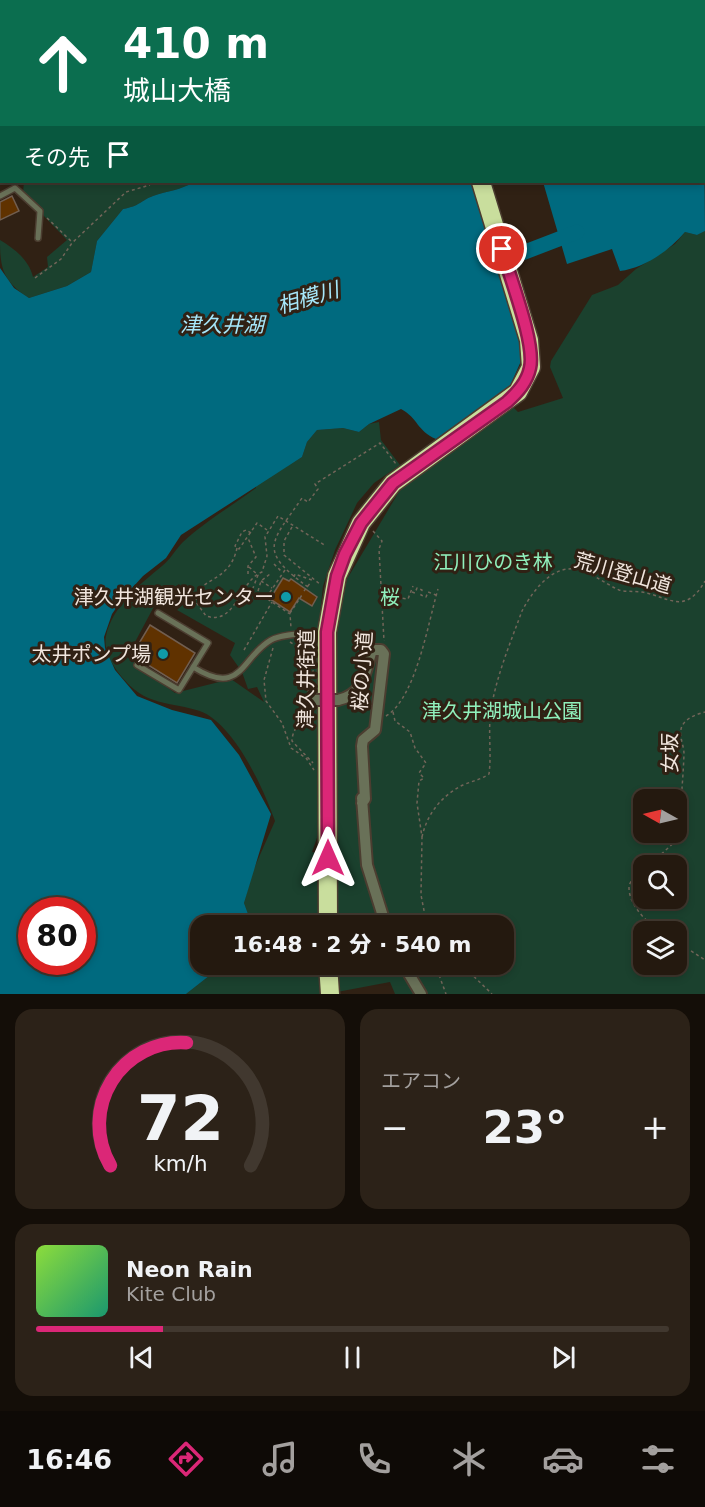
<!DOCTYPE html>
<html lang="ja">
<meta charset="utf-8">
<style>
body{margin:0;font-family:"DejaVu Sans","Noto Sans JP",sans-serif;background:#2c2218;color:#f1f3f6;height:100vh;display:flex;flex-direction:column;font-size:22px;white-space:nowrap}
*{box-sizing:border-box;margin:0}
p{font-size:20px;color:#a3a09e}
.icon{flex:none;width:33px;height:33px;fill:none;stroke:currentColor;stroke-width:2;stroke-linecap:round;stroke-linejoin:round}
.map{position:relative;height:994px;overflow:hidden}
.drawer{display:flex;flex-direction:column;gap:15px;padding:15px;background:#140e08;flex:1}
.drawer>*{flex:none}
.top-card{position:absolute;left:0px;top:0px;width:705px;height:183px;box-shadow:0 3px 9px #0003,0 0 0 2px #41382f;background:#0b6e4f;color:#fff;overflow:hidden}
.needle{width:39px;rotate:278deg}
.tools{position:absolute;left:633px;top:789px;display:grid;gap:12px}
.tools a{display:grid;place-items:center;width:54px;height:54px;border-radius:12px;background:#24190f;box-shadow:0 3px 9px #0003,0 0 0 2px #41382f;font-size:30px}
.speed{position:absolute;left:18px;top:897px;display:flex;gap:12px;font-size:30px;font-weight:700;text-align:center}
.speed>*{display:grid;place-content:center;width:78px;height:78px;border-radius:50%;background:#24190f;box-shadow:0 3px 9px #0003,0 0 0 2px #41382f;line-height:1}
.speed .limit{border:9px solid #d22;background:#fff;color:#111}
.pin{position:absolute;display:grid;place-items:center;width:51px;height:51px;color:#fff;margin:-26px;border:3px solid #fff;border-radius:50%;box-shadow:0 2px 6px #0007}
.me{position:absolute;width:66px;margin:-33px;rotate:0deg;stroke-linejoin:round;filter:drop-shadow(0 0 4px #0008)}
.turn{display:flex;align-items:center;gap:21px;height:126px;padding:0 24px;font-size:27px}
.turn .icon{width:78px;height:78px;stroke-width:2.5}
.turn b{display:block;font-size:42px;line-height:51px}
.then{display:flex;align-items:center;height:57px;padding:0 24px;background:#0003;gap:12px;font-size:22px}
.big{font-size:45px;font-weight:800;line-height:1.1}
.drawer .card{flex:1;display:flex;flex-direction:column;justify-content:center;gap:9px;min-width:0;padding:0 21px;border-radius:18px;background:#2c2218}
.drawer .dial{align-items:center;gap:0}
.dial svg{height:156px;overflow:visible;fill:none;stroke:#41382f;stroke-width:7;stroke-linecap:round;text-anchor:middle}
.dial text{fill:#f1f3f6;stroke:none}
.song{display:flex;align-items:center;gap:18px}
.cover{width:72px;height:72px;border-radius:9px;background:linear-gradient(135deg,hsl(90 70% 55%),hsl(160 70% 35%))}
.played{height:6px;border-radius:3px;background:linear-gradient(90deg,#db2777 20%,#41382f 20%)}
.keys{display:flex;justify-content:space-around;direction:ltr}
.heat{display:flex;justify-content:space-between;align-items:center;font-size:33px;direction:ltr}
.drawer .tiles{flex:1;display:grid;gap:15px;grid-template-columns:1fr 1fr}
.card:last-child{grid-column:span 2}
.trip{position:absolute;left:190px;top:915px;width:324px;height:60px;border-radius:18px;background:#24190f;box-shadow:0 3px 9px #0003,0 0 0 2px #41382f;font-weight:800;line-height:60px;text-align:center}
.dock{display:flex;height:96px;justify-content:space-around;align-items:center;background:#0e0a06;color:#a3a09e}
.dock .icon{width:42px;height:42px}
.dock .active{color:#db2777}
.dock b{font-size:27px;color:#f1f3f6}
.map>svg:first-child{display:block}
.green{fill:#1b412e;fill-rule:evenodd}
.water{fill:#006a7f;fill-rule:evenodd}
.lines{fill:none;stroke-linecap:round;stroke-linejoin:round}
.river{stroke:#006a7f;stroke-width:15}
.building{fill:#603200;stroke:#715e50;stroke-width:1.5}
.lane-casing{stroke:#4b3d30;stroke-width:8}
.street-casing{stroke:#4b3d30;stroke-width:14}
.secondary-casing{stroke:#4b3d30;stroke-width:15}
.highway-casing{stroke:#4b3d30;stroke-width:21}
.path{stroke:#726559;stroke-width:1.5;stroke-dasharray:3 3;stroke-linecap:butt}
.lane{stroke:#697158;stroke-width:5}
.street{stroke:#697158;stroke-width:10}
.secondary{stroke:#909d74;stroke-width:12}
.highway{stroke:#c9de9d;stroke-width:18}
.street-bridge-casing{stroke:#4b3d30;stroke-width:14;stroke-linecap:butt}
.street-bridge{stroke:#697158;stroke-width:10}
.route-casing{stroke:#8e194d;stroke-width:15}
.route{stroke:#db2777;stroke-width:10}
.culture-dot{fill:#0f9aa8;stroke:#302114;stroke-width:2}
.labels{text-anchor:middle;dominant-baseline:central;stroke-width:6;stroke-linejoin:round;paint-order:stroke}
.park-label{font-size:20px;fill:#90f0bc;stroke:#302114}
.street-label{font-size:20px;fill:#f1e6de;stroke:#302114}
.poi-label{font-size:20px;fill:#f1e6de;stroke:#302114;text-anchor:end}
.water-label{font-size:21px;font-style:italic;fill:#a6e7fa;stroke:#302114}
</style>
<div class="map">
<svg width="705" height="994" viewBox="0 0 705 994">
<rect width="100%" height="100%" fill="#302114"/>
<path class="green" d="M 24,182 L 194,182 C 181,190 167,191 153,196 C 140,201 140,206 123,209 L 97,241 L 91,272 L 67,286 L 29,298 C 3,281 0,269 0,240 C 15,249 29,260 33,277 L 48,267 L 47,257 L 67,240 L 43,215 L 42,210 L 23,192 Z
M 705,231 L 705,994 L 395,994 L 390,982 L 337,992 L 336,965 L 504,964 L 504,926 L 336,925 L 336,632 L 347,579 L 403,485 L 513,407 L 518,412 L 563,398 L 550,367 L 551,361 L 592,295 L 618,285 L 636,269 L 675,244 L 685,232 L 697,235 ZM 644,800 L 676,800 L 676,832 L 644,832 ZM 644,866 L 676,866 L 676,898 L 644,898 ZM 644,932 L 676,932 L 676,964 L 644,964 Z
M 379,422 L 381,440 L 400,465 L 374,483 L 357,503 L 335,550 L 323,586 L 318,633 L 318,835 L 312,852 L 317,853 L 318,925 L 249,925 L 251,922 L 244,903 L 252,873 L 275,821 C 263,788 240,738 211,717 C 193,703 156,708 135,690 C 121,679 102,655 106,636 C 112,607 140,584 162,566 C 170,560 175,550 183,542 C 204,522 232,506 256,488 L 256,485 L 302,457 L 307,442 L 317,430 L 343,428 L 359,432 L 369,424 ZM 179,584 L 190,598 L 177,610 L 235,643 L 230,655 L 242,672 L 248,689 L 257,687 L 264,702 L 231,679 L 175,693 L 127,657 L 158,599 Z
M 223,965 L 318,965 L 320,994 L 186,994 Z"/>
<path class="water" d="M 704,114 L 705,231 L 697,235 L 685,232 C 669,251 644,268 620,271 L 612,249 L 567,264 L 543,182 L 704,182 Z
M 194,182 L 474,182 L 521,340 L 521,361 L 510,386 L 436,439 C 417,431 418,418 401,409 L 369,424 L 359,432 L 343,428 L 317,430 L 307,442 L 302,457 L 181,535 L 166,558 L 143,576 L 123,598 L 112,614 L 104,637 L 105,648 L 115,670 L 137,696 L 172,710 L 211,720 L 239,755 L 271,814 L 244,903 L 251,922 L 249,925 L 201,926 L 201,964 L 223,965 L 186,994 L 0,994 L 0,268 L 14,288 L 29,298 L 67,286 L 91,272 L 97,241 L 123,209 C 140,206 140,201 153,196 C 167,191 181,190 194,182 ZM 32,910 L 82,910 L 82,962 L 32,962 Z"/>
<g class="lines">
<path class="river" d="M 496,263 L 577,232"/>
</g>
<path class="building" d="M 12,196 L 19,211 L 0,220 L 0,202 Z
M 283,578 L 289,581 L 291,579 L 317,597 L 312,606 L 299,598 L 290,612 L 270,599 Z
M 150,625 L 195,653 L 177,683 L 132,655 Z"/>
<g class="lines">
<defs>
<path id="lane" d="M 238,0 L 239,2
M 631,0 L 632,2
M 673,0 L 673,2
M 0,196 L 15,188 L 40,211 L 38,238
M 137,665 L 179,690 L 208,643 L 158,613
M 193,667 C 242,698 241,657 271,640 C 284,633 308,634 323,632"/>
<path id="street" d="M 2,0 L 2,2
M 470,0 L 478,2
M 136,2 L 138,0
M 495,2 L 499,0
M 338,700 C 365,694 365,671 372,650 L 381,650 L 384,654 L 375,730 L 363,740 L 362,746 L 365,799 L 362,803
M 362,798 L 367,865 L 386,926
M 403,964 L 421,994"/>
<path id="secondary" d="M 161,2 L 164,0
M 0,62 L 2,61"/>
<path id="highway" d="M 411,0 L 413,2
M 328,926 L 327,632 L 337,576 L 361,523 L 393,483 L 518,392 L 531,367 L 529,340 L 481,182
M 328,964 L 330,994"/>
</defs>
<use href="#lane" class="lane-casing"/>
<use href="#street" class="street-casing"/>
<use href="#secondary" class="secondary-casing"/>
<use href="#highway" class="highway-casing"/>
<path class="path" d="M 0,88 L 2,93
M 0,106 L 2,104
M 0,130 L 2,125
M 0,147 L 2,147
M 134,182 L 135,186
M 47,218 L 72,242
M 35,278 L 61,259 L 72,243 L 126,192 L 150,185
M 292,527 L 284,541 L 284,555 L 321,585
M 373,531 L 382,541 L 379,549 L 384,641
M 251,533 L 246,530 L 242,532 L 235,546 L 239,549 L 257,523 L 267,530
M 237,548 C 229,585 196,576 196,602 L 206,616 C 236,626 239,581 262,572 L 267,556 L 265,537 L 278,516 L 326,546
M 274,564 L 282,572
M 249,567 L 258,575 L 253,588
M 285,570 L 266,598 L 290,614 L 291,628
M 248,574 L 248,566 L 256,557 L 248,538
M 294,577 L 295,574 L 312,580
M 261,581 L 272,588
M 308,587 C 257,550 271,543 302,498 L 308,502 L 318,489 L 315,484 L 380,443 L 396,464
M 258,591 L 261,581 L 270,574
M 304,591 L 311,582
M 412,592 L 415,593 L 417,588 L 422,590 L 421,595 L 426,597 L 428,592 L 436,595
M 383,600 L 392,599 L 396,592 L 401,593 L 400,598 L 408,599 L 413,586
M 290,613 L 302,595
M 290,642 L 313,657
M 273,648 L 264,680 L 266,701 L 282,723 L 291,748 L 306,758 L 314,770
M 244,650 L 272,602
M 310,691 L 305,690 L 307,679 L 314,670
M 307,707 C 304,720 292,728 292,741 L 313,763
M 393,712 L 395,721 L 410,732 L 415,748 L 426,763 L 419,773 L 424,778 L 419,781 L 417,803 L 422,837 L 421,895 L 427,926
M 386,716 C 416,698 428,623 438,589
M 422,837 C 427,814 441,796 463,785 C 472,781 480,780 489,774 C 492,751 487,728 492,704 C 498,672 511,641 522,611 C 531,594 547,571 568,569 C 586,567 603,583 619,590 C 626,592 634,591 642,592 C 669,597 685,616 705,581
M 648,866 L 678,839 C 680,810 683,782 684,754 C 684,745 678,735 682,726 C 686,718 697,714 705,712
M 644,869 C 638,874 629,880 629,888 C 629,905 648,924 661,932
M 676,941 L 705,960
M 435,964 L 446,994
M 461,964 L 492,994"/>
<use href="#lane" class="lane"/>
<use href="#street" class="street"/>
<use href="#secondary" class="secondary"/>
<use href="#highway" class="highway"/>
<defs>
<path id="street-bridge" d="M 314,700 L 338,700"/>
</defs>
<use href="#street-bridge" class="street-bridge-casing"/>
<use href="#street-bridge" class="street-bridge"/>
</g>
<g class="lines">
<defs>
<path id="route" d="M 328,858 L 327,632 L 337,576 L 345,554 L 361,523 L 393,483 L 507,402 C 518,392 527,382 530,368 C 536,343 509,276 502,249"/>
</defs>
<use href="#route" class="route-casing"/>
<use href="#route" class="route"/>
</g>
<g class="culture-dot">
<circle cx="286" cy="597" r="6"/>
<circle cx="163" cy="654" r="6"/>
</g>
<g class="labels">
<g class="park-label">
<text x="493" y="562">江川ひのき林</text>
<text x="390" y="597">桜</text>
<text x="502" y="711">津久井湖城山公園</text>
</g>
<g class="street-label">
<text transform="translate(623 573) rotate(16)">荒川登山道</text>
<text transform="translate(362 671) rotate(-86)">桜の小道</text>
<text transform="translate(306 679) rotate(-89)">津久井街道</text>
<text transform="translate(670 753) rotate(-90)">女坂</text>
</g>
<g class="poi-label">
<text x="274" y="597">津久井湖観光センター</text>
<text x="151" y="654">太井ポンプ場</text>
</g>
<g class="water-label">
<text transform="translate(308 298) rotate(-16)">相模川</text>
<text x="222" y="325">津久井湖</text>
</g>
</g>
</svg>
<div class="tools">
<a><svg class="needle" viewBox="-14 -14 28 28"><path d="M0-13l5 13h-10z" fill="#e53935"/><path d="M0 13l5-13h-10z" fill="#a3a09e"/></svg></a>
<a><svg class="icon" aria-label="search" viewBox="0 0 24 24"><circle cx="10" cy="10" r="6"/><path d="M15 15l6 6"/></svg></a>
<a><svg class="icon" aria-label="layers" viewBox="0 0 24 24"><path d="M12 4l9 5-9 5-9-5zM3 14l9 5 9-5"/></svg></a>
</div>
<div class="speed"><div class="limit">80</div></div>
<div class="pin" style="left:502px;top:249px;background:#d93025"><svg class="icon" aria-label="arrive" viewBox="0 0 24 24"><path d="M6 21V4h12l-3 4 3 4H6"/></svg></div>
<svg class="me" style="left:328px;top:858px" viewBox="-20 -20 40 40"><path d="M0-17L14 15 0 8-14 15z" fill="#db2777" stroke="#fff" stroke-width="4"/></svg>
<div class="trip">16:48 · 2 分 · 540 m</div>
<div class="top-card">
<div class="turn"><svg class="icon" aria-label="ahead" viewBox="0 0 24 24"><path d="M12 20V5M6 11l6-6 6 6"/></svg><div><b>410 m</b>城山大橋</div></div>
<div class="then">その先<svg class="icon" aria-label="arrive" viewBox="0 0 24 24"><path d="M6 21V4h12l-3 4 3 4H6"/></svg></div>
</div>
</div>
<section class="drawer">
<div class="tiles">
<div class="card dial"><svg viewBox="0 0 100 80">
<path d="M14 69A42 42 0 1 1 86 69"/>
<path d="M14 69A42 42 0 0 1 53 6" stroke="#db2777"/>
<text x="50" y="56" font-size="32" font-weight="700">72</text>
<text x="50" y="72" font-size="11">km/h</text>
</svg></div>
<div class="card"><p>エアコン</p>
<div class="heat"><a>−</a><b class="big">23°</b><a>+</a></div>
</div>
<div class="card">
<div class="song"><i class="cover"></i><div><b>Neon Rain</b><p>Kite Club</p></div></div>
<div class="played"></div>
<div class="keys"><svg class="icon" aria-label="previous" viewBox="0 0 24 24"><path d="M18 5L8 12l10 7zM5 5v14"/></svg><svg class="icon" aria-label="pause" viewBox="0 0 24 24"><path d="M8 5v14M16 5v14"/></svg><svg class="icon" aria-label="next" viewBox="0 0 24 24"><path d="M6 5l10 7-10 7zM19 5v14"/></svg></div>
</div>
</div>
</section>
<nav class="dock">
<b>16:46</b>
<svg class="icon active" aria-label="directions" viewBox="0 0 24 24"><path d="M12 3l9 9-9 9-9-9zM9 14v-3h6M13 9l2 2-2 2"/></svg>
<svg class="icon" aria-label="music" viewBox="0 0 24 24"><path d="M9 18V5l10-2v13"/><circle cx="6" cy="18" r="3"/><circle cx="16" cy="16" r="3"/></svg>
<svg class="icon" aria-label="phone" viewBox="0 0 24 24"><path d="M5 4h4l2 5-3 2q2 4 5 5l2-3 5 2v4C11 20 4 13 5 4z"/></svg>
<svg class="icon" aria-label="climate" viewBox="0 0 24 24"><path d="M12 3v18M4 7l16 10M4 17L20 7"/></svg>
<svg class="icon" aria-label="car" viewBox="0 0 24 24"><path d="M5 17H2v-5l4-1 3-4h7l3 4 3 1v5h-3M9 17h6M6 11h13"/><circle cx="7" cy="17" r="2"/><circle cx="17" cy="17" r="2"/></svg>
<svg class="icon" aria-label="filters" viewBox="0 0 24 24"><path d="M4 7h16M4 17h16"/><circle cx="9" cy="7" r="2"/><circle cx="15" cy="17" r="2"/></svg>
</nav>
